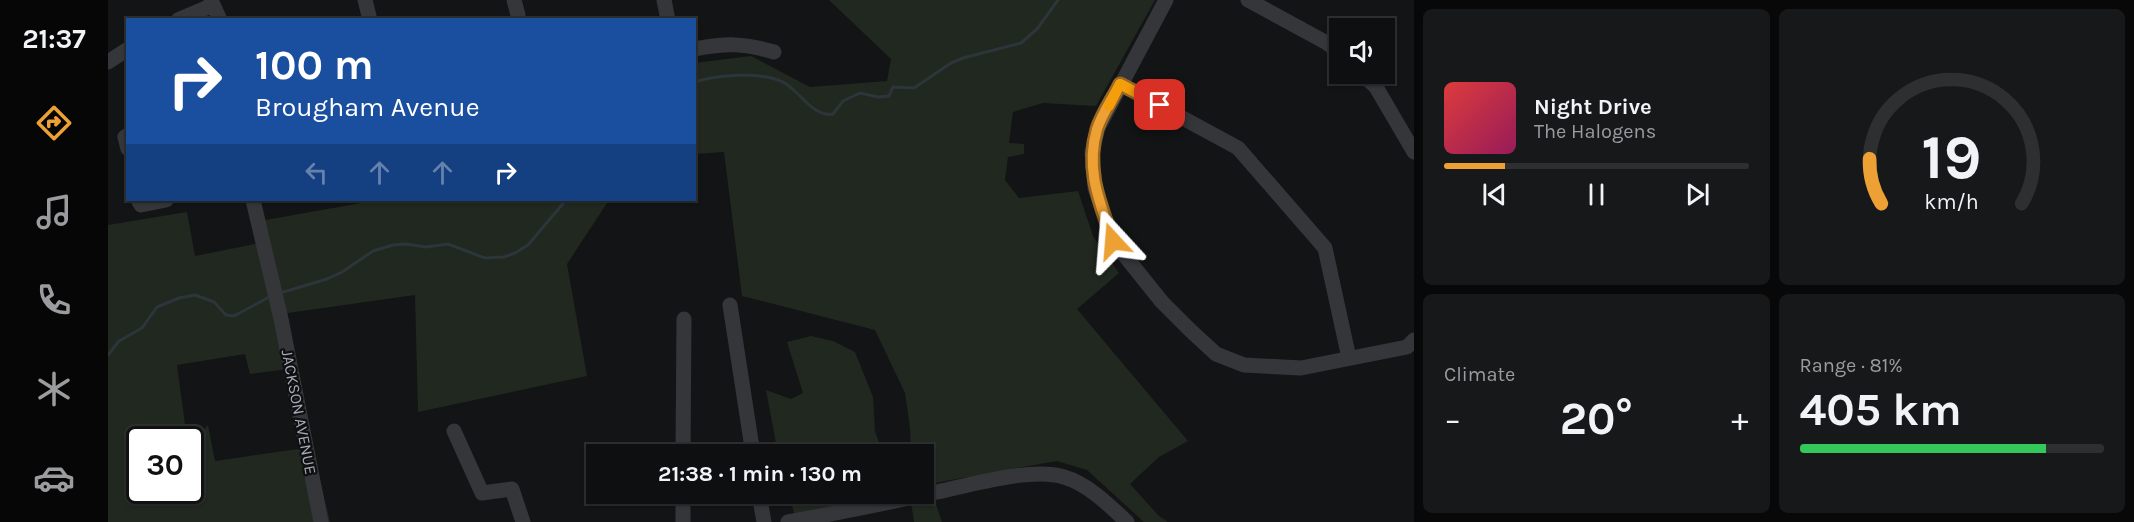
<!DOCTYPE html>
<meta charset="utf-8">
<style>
body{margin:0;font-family:Karla,sans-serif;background:#171819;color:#f1f3f6;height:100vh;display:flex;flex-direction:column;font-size:22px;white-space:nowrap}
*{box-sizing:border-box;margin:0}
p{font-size:20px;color:#9b9c9f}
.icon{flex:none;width:33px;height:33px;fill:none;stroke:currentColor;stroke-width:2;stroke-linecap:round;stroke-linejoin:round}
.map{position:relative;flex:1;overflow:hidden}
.side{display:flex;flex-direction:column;gap:9px;padding:9px;background:#080809;width:720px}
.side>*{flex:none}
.banner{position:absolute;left:18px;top:18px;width:570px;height:183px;border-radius:0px;box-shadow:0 2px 4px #0004,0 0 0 2px #2e2f30;background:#1a4fa0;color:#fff;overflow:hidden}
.buttons{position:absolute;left:1221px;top:18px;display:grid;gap:12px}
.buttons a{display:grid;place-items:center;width:66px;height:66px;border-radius:0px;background:#0e0f10;box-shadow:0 2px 4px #0004,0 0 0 2px #2e2f30;font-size:30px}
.speed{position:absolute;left:18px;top:426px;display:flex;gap:12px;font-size:30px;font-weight:700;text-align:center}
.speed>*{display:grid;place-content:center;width:78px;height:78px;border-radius:50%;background:#0e0f10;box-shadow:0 2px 4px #0004,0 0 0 2px #2e2f30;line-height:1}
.speed .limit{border:3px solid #111;border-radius:9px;background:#fff;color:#111}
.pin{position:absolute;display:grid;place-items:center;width:51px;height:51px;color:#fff;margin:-26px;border-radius:12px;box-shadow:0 3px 9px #0006}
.me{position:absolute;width:66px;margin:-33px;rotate:341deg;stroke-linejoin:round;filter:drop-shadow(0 0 4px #0008)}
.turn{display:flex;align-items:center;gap:21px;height:126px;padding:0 30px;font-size:27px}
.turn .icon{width:78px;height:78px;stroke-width:2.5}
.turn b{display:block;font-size:42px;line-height:51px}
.lanes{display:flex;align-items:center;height:57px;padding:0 30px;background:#0003;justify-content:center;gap:30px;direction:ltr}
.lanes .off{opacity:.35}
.big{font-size:45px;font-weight:700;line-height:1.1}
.side .card{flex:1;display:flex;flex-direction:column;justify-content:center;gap:9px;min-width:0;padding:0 21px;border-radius:9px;background:#171819}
.side .dial{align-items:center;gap:0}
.dial svg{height:156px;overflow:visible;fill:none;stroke:#2e2f30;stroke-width:7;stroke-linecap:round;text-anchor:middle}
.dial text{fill:#f1f3f6;stroke:none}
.song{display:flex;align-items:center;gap:18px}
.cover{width:72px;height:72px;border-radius:9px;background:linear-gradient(135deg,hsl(0 70% 55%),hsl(330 70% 35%))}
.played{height:6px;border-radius:3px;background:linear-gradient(90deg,#eda033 20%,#2e2f30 20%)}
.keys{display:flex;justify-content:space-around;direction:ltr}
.heat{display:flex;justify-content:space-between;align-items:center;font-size:33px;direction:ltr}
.charge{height:9px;border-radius:4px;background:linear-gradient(90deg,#34c759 81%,#2e2f30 0)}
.side .tiles{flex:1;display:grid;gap:9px;grid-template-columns:repeat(2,1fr)}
.trip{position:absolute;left:478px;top:444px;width:348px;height:60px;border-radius:0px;background:#0e0f10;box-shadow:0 2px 4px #0004,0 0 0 2px #2e2f30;font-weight:700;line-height:60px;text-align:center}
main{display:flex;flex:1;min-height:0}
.tabs{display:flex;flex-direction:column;width:108px;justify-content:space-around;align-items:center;background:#060606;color:#9b9c9f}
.tabs .icon{width:42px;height:42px}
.tabs .current{color:#eda033}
.tabs b{font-size:27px;color:#f1f3f6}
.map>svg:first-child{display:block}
.green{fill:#202820}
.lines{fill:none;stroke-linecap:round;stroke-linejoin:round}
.stream{stroke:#2c353a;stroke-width:3}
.minor{stroke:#35363a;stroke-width:15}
.route-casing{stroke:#9a6821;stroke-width:15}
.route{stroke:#eda033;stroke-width:10}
.slow{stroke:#f59e0b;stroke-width:10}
.labels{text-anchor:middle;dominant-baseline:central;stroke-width:4.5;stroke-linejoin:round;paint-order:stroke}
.street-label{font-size:16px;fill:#a5abb5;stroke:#0e0f10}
</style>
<main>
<nav class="tabs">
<b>21:37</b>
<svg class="icon current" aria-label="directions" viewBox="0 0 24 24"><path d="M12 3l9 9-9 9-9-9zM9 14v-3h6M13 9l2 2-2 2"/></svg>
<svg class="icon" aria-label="music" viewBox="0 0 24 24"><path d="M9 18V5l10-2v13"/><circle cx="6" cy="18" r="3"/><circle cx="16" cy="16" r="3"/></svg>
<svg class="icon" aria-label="phone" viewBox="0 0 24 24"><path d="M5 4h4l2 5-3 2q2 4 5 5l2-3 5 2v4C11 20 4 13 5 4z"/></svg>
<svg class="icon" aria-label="climate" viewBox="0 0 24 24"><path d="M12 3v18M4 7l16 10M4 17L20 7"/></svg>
<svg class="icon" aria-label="car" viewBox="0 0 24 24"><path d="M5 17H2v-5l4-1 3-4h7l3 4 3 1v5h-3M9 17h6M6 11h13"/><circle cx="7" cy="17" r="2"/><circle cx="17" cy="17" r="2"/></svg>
</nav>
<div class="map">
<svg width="1306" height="522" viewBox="0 0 1306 522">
<rect width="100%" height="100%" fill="#131415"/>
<path class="green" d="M 721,0 L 1047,0 L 988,106 L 935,103 L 905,112 L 901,143 L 916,144 L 916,154 L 900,157 L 897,180 L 911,198 L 970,191 L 985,236 L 1011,273 L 969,309 L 1080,441 L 1051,457 L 1022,484 L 1051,516 L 1060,522 L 1036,522 L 979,470 L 949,461 L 821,484 L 834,522 L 806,522 L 803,502 L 816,494 L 816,454 L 803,454 L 802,428 L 797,393 L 767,330 L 634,296 L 616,152 L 587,154 L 586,63 L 643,56 L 702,87 L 779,81 L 783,59 Z
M 270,200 L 501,200 L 459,264 L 479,376 L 310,412 L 307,295 L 173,314 L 181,369 L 142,374 L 137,354 L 69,365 L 79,439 L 32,440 L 32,490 L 82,490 L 83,443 L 100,425 L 107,461 L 204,447 L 222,522 L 0,522 L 0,225 L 79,212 L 87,256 L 157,242 L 152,221 Z
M 703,336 L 725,341 L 747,352 L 765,397 L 767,431 L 775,454 L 670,454 L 658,390 L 683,399 L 695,393 L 679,342 Z
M 681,494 L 773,494 L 771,507 L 687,517 Z"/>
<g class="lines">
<path class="stream" d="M 586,82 C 610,75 652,71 675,82 C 691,90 705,118 725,114 L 735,101 L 752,93 L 770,97 L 781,96 L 785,87 L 806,88 L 843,63 L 855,58 L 913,43 L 929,29 L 950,0
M 172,293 L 219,279 L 234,272 L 265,251 L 285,245 L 298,244 L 318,247 L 340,244 L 377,258 L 396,257 L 407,253 L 420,245 L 458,200
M 0,355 L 11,341 L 34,328 L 49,307 L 71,298 L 87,295 L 106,302 L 118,315 L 126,316 L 163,296"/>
<path class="minor" d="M 103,0 L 112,20
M 257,0 L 262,20
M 406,0 L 410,15
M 556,0 L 560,20
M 1058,0 L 990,128 L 984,152 L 987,188 L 1005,241 L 1054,302 L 1082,330 L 1108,354 L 1136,365 L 1193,368 L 1299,347 L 1306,340
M 1140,0 L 1219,43 L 1232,53
M 70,20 L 105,5
M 586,49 C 619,43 635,43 666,52
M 0,62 L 20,49
M 1254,74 L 1268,87 L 1306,152
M 1012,84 L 1130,148 L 1217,248 L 1241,358
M 20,135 L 17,137 L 20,149
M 30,200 L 33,205 L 58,200
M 145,200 L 173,319 L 213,522
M 622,305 L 645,454
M 346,431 L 374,493 L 404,489 L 415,522
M 575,454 L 576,319
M 651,494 L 656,522
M 575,522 L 575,494
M 680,522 C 729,513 779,503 829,492 C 862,485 923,467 956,477 C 980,484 1001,505 1019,522"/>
</g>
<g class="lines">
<defs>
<path id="route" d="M 1005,241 C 992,203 977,170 989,129 C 994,114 1005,98 1012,84 L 1052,105"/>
</defs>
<use href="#route" class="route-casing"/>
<use href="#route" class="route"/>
<path class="slow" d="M 1001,106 L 1012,84 L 1027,92"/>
</g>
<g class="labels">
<g class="street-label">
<text transform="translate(191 412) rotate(79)">JACKSON AVENUE</text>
</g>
</g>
</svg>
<div class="buttons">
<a><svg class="icon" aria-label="sound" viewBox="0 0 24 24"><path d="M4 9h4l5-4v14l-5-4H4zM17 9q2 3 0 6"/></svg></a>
</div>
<div class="speed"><div class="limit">30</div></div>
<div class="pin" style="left:1052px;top:105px;background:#d93025"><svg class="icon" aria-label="arrive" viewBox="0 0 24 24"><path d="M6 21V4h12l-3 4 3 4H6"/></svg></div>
<svg class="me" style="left:1005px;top:241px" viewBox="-20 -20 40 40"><path d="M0-17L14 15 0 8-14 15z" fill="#eda033" stroke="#fff" stroke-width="4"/></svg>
<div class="trip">21:38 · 1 min · 130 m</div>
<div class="banner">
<div class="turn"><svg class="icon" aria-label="right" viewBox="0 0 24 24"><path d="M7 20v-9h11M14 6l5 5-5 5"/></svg><div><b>100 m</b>Brougham Avenue</div></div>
<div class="lanes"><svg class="icon off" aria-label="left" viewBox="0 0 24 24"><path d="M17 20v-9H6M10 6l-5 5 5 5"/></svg><svg class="icon off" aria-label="ahead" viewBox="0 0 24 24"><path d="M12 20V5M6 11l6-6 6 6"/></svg><svg class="icon off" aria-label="ahead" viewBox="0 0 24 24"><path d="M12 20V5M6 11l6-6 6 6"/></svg><svg class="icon" aria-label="right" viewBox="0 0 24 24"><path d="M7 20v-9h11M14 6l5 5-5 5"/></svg></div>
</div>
</div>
<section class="side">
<div class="tiles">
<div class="card">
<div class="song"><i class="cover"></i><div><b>Night Drive</b><p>The Halogens</p></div></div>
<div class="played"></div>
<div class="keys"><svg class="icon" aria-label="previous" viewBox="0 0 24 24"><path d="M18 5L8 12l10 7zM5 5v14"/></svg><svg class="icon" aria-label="pause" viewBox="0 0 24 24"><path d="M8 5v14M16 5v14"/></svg><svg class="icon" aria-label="next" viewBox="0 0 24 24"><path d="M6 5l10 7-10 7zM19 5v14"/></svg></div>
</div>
<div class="card dial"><svg viewBox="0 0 100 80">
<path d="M14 69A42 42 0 1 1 86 69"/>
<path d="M14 69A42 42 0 0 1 8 46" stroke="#eda033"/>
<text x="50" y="56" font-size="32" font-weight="700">19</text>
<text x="50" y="72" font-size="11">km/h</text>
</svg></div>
<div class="card"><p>Climate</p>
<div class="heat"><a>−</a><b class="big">20°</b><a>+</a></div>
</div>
<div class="card"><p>Range · 81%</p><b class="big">405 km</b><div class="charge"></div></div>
</div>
</section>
</main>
